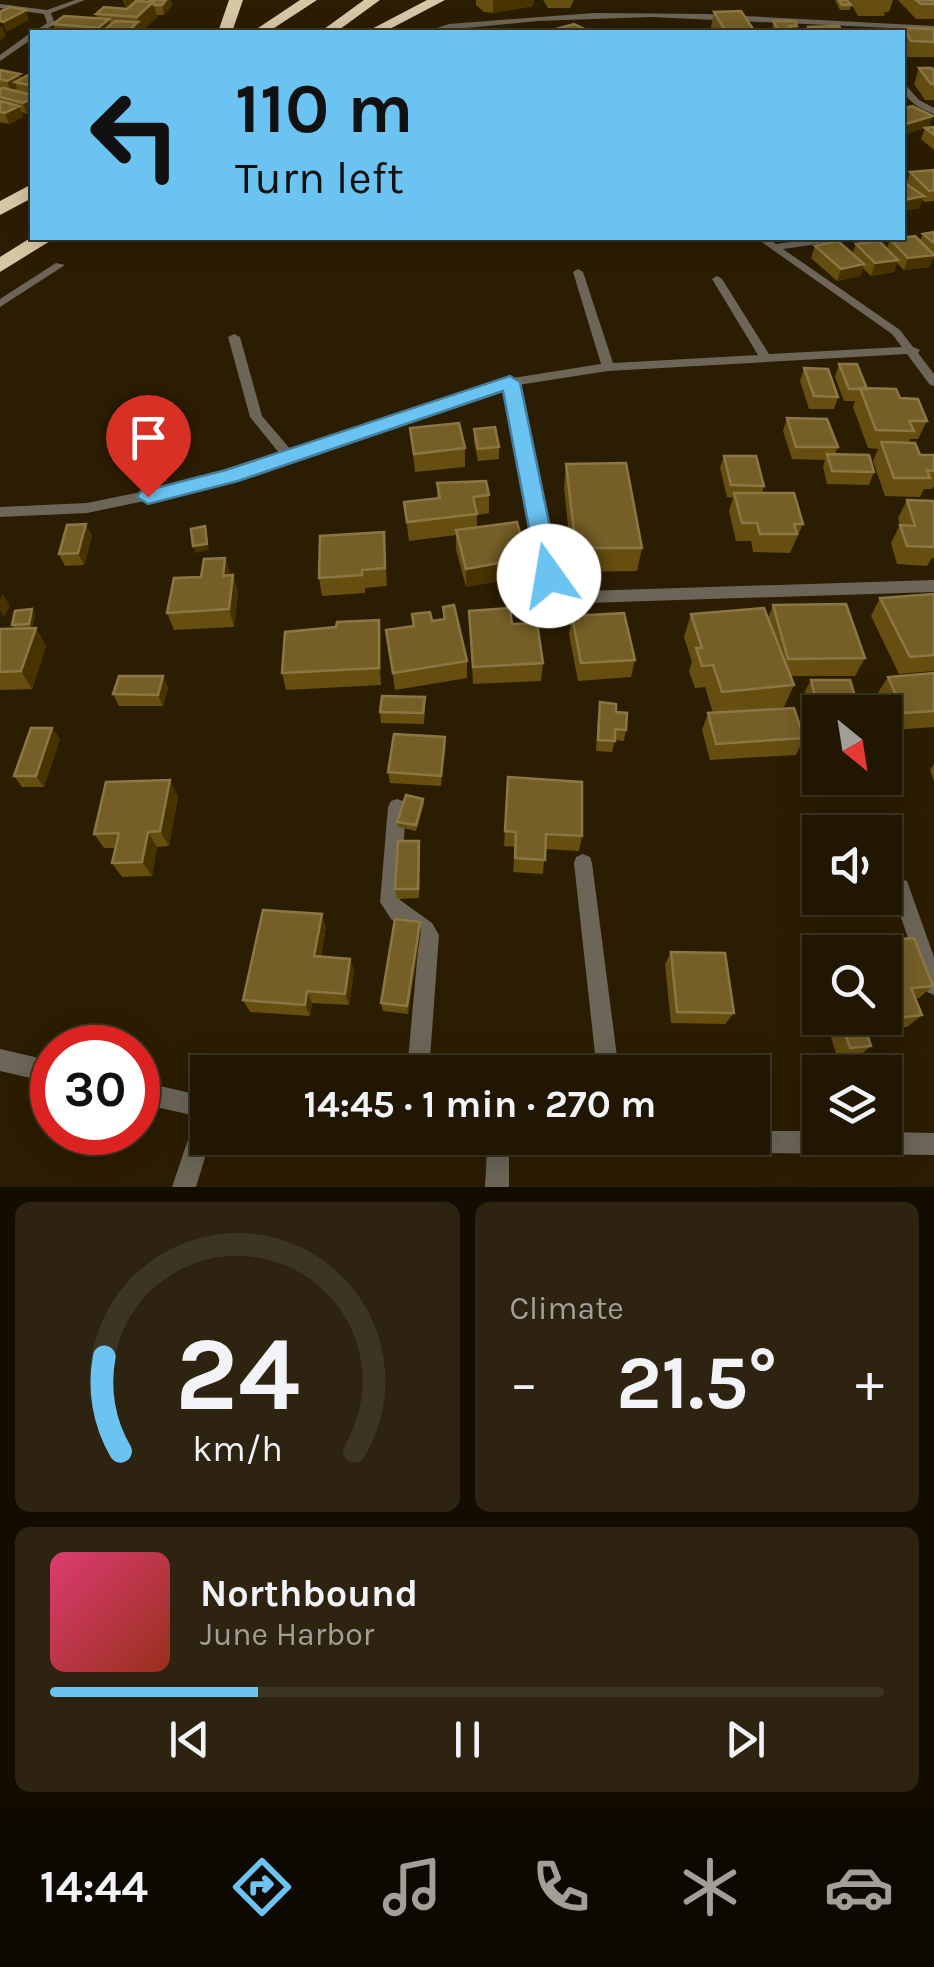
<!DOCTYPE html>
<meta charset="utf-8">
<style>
body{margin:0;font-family:Karla,sans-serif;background:#2d2310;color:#f1f3f6;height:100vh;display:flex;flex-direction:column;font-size:38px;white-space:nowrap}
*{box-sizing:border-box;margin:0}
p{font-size:32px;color:#a29f99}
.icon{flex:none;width:55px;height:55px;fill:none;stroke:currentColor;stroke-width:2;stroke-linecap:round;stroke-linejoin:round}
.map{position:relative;height:1187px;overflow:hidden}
.panel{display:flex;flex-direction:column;gap:15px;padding:15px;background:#120c01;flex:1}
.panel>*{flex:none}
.banner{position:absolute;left:30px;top:30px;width:875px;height:210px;border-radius:0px;box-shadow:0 5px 25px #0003,0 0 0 2px #3d3523;background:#6bc3f2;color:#111;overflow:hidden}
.needle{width:65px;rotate:150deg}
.fabs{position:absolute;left:802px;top:695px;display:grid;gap:20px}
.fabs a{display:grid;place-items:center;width:100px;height:100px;border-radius:0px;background:#201601;box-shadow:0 5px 25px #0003,0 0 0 2px #3d3523;font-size:50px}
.speed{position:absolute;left:30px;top:1025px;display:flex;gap:20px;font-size:50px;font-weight:700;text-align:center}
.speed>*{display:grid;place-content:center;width:130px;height:130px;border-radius:50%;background:#201601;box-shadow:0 5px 25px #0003,0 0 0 2px #3d3523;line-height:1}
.speed .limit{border:15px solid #d22;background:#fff;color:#111}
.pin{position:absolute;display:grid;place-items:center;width:85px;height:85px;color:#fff;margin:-102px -42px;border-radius:50% 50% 50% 0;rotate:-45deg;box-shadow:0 0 10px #0007}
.pin .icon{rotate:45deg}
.me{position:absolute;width:110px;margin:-55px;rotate:347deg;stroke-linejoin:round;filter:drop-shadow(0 0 8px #0008)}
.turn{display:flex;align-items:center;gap:35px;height:210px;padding:0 40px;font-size:45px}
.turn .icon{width:130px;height:130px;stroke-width:2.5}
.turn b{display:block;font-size:70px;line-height:85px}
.big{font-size:75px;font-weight:700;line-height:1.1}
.panel .card{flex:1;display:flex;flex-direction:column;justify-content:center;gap:15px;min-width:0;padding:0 35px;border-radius:15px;background:#2d2310}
.panel .dial{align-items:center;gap:0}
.dial svg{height:260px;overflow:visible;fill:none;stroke:#3d3523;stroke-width:7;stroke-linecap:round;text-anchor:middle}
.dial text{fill:#f1f3f6;stroke:none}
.song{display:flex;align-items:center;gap:30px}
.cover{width:120px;height:120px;border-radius:15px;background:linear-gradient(135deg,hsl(340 70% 55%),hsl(10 70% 35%))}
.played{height:10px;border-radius:5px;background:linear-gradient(90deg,#6bc3f2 25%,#3d3523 25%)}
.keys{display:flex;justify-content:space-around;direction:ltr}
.heat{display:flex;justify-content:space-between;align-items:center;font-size:55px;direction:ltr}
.panel .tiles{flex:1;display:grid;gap:15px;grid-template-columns:1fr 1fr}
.card:last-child{grid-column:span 2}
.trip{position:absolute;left:190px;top:1055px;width:580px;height:100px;border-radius:0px;background:#201601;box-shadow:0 5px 25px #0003,0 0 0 2px #3d3523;font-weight:700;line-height:100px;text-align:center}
.menu{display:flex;height:160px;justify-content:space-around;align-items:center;background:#0d0900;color:#a29f99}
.menu .icon{width:70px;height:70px}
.menu .active{color:#6bc3f2}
.menu b{font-size:45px;color:#f1f3f6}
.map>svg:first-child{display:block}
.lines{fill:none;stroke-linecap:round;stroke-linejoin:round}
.street{fill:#6c6558;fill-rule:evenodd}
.highway{fill:#d8c7a5;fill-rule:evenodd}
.wall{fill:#654e10}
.shaded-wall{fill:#473300}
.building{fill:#765f27;stroke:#8b7744;stroke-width:2.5}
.route{fill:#6bc3f2;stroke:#467f9d;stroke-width:2.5}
</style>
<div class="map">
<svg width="934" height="1187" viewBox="0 0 934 1187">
<rect width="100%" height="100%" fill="#2b1d01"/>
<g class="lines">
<path class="street" d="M 75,0 L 85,0 L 51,13 L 55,24 L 42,32 L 34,32 L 47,23 L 44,14 L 0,8 L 0,4 L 47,10 Z
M 594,13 L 707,14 L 934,26 L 934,30 L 651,17 L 538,21 L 425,32 L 449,24 Z
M 29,34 L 32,34 L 32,39 L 0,61 L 0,55 Z
M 902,81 L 919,100 L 934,108 L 934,114 C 918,108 902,99 902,81 Z
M 756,238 L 767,238 L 776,244 L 820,238 L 843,238 L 838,241 L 783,249 L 900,330 L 913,347 L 920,350 L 918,353 L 934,374 L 934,386 L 930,385 L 907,354 L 608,371 L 518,385 L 550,557 C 557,575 566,586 586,591 L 934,580 L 934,592 L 586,603 C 558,596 545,584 536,557 L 506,388 L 202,489 L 87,513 L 0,517 L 0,507 L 87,503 L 200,480 L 280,454 L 250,417 L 228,337 L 234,334 L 240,337 L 262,416 L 291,450 L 507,379 L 601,364 L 573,272 L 578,269 L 583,272 L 613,363 L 758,355 L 712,279 L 717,276 L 722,279 L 769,354 L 902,347 L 892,334 Z
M 56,263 L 65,265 L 0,307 L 0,299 Z
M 397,799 L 403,801 L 406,807 L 400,900 L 432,923 L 439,935 L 429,1072 L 407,1072 L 419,938 L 391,919 L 380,902 L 388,807 L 391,801 Z
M 583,854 L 590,857 L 592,863 L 619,1072 L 597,1072 L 574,863 L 576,857 Z
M 900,879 L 907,881 L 934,957 L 934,995 L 927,992 L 924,985 L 891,888 L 893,881 Z
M 0,1049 L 52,1061 L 52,1083 L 0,1071 Z
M 138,1081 L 208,1097 L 208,1138 L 211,1138 L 196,1187 L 172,1187 L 196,1116 L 138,1103 Z
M 752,1131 L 820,1131 L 820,1138 L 885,1138 L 885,1132 L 934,1133 L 934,1155 L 509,1150 L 509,1187 L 485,1187 L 487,1150 L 436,1149 L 428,1146 L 425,1138 L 752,1138 Z"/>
<path class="highway" d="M 229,0 L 243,0 L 232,32 L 218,32 Z
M 300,0 L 317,0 L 268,32 L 252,32 Z
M 364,0 L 380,0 L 336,32 L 320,32 Z
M 427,0 L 445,0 L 384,32 L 366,32 Z
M 32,184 L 32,198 L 0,215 L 0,201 Z
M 32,237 L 55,238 L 0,272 L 0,257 Z"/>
</g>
<path class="wall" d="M 123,0 L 171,0 L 172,5 L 164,15 L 156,15 L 157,17 L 141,32 L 56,32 L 53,24 L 97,18 L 96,14 L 127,9 L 128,8 L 126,8 Z
M 476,0 L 534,0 L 533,6 L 493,13 L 484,12 L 476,5 Z
M 535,0 L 574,0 L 570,8 L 548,8 L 543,0 Z
M 835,0 L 847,0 L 851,5 L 850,10 L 840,10 Z
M 849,0 L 893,0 L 889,12 L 885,12 L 884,16 L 858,16 Z
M 898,0 L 934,0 L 934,19 L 916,19 Z
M 714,12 L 755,32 L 714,32 L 711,27 Z
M 773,21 L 797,26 L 796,32 L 772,32 Z
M 904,28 L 934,29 L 934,57 L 906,57 L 902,50 Z
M 919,68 L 934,71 L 934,100 L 925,100 L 914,84 Z
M 0,70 L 22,79 L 32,76 L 32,111 L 27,114 L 22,112 L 23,117 L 9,124 L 0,122 Z
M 902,109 L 929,127 L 934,127 L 934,150 L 921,139 L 925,128 L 902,135 Z
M 934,170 L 934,201 L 925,202 L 922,200 L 919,208 L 902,211 L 902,181 L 906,184 L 910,172 Z
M 934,232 L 934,259 L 933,258 L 929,267 L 904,270 L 897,263 L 894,272 L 871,276 L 863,268 L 860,276 L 837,281 L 811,258 L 815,246 L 852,254 L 856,244 L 887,249 L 890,239 L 920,241 L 923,234 Z
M 839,364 L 867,389 L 900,398 L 927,421 L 918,439 L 910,439 L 908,443 L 920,455 L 934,455 L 934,486 L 932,489 L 924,489 L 920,497 L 885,496 L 873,461 L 878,449 L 868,448 L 853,407 L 855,401 L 844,401 L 835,377 Z
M 804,368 L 838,397 L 834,409 L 809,409 L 800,381 Z
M 787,418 L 838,447 L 835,454 L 874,472 L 869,485 L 827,484 L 823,467 L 825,460 L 792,459 L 783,431 Z
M 410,428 L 465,448 L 465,467 L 415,472 Z
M 474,429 L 499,447 L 499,459 L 478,461 L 474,442 Z
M 724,456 L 764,486 L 762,493 L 803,524 L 790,553 L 753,552 L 751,541 L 736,541 L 729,511 L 733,498 L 727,497 L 720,468 Z
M 566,464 L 642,548 L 637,571 L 573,572 L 564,488 Z
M 437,483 L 489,495 L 489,513 L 477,515 L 477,528 L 526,576 L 466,587 L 456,549 L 456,535 L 409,541 L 404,502 L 437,499 Z
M 907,500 L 934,501 L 934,558 L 932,558 L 927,566 L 897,564 L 891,543 L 900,525 L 898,518 Z
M 384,532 L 387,586 L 365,588 L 365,593 L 322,596 L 319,578 Z
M 92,536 L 84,565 L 65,566 L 59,554 Z
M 225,558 L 230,575 L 233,575 L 238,593 L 234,627 L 174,630 L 167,613 L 201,577 Z
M 934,594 L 934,671 L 899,674 L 871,616 L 880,598 Z
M 773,605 L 865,658 L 855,676 L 791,676 L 794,685 L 784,707 L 754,710 L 804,738 L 796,755 L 710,760 L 702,730 L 708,713 L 713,713 L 705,687 L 695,688 L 689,671 L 692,662 L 684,637 L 691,614 L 768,618 Z
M 443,607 L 467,661 L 467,678 L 395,690 L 386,630 L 413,626 L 412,614 L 432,621 L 443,620 Z
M 469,611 L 512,624 L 543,663 L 541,681 L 473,684 Z
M 35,615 L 32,628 L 46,646 L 32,689 L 0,690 L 0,629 L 14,629 L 12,625 Z
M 572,616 L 635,660 L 631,677 L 578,681 L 569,634 Z
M 379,620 L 381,637 L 381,685 L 286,690 L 282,673 L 336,627 Z
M 934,673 L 934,727 L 893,730 L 877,694 L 888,677 Z
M 163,676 L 168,688 L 163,706 L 119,706 L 113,694 Z
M 811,680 L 820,712 L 820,728 L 814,728 L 805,691 Z
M 600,702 L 616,712 L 626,730 L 624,741 L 615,740 L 612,752 L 596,751 L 598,713 Z
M 425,708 L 424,724 L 381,723 L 380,712 Z
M 445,737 L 441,786 L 390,783 L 388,772 Z
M 60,739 L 44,787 L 22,787 L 14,776 Z
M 934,764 L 934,781 L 930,770 Z
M 820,768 L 820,778 L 867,778 L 870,784 L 862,794 L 818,795 L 813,779 Z
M 508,777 L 582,836 L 579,851 L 545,849 L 543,874 L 513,872 L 515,847 L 504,846 Z
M 178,796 L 169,846 L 157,847 L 152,876 L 122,877 L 112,863 L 115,848 L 104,848 L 94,834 Z
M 423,799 L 424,804 L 416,831 L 398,827 L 397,822 Z
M 420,851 L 419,898 L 397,899 L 395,889 Z
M 326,927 L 321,956 L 350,959 L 354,971 L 349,1005 L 312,1003 L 310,1016 L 250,1012 L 243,1000 Z
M 421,931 L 408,1014 L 383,1011 L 381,1003 Z
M 814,945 L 933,986 L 919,998 L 915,998 L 922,1015 L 907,1027 L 866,1031 L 871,1046 L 858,1057 L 838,1059 L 827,1025 L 835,1018 L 885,1018 L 820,952 L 820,1001 L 818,1001 L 804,958 Z
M 671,952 L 734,1013 L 725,1024 L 671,1023 L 665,964 Z"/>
<path class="shaded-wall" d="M 124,0 L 157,0 L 154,4 L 157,17 L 141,32 L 137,17 L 151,5 L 126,8 Z
M 166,0 L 171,0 L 172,5 L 164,15 L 162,5 Z
M 493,0 L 534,0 L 533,6 L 493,13 Z
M 26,10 L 29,20 L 6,32 L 3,22 Z
M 109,19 L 112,32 L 100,32 L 98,28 Z
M 138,22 L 141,32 L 127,32 Z
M 2,26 L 6,36 L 0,40 L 0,27 Z
M 20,74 L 24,84 L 15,82 L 17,88 L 11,92 L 7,81 Z
M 32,98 L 32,111 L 27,114 L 23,103 Z
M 19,106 L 23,117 L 9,124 L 5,113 Z
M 933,116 L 929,127 L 902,135 L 902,125 Z
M 924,196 L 919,208 L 902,211 L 904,200 Z
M 934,255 L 929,267 L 904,270 L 908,258 Z
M 898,260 L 894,272 L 871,276 L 875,263 Z
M 864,264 L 860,276 L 837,281 L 841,269 Z
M 86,524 L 92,536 L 84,565 L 78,553 Z
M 205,526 L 209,550 L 195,553 L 193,546 Z
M 225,558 L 231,576 L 223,576 Z
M 527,558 L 526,576 L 466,587 L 466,569 Z
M 233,575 L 238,593 L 234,627 L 229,609 Z
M 3,594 L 10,606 L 4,617 L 0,611 L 0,599 Z
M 32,609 L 35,615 L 32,630 L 29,624 Z
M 379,620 L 381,637 L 381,685 L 379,668 Z
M 36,628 L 46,646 L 32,689 L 21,671 Z
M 163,676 L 168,688 L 163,706 L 158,695 Z
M 52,728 L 60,739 L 44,787 L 36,776 Z
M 445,737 L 446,748 L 441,786 L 441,776 Z
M 170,780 L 178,796 L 169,846 L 160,831 Z
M 148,832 L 157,847 L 152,876 L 142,862 Z
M 322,914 L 326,927 L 318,969 L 314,956 Z
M 420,922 L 421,931 L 408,1014 L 407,1006 Z
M 350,959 L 354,971 L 349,1005 L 345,994 Z
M 307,991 L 312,1003 L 310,1016 L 305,1005 Z"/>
<path class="building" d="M 150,0 L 166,0 L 162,5 L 154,5 L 153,2 L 149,2 Z
M 839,0 L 847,0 L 851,5 L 842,5 Z
M 916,0 L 934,0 L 934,4 L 921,4 Z
M 136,1 L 153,2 L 137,17 L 96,14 L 104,7 L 127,9 Z
M 10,7 L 26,10 L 3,22 L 0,21 L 0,12 Z
M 741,11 L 755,32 L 726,32 L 714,12 Z
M 64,16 L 109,19 L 98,28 L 53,24 Z
M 115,21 L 138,22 L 127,32 L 102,32 Z
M 773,21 L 795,21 L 797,26 L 789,26 L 793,32 L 779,32 Z
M 574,24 L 582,28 L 568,32 L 563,32 L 556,29 Z
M 839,26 L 842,32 L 810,32 L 808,27 Z
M 904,28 L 934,29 L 934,42 L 911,41 Z
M 919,68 L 932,68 L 934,71 L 934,84 L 931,84 Z
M 0,70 L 20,74 L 7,81 L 0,79 Z
M 28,75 L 32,76 L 32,86 L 15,82 Z
M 3,88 L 32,95 L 32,98 L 23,103 L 0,97 L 0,89 Z
M 0,101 L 19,106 L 5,113 L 0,112 Z
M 912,106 L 933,116 L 902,125 L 902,109 Z
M 934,127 L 934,135 L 925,128 Z
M 934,170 L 934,190 L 929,191 L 910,172 Z
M 902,181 L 924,196 L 904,200 L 902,199 Z
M 934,232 L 934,243 L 923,234 Z
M 915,236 L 934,255 L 908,258 L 890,239 Z
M 838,241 L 864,264 L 841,269 L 815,246 Z
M 879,241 L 898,260 L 875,263 L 856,244 Z
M 839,364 L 857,364 L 867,389 L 849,389 Z
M 804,368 L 828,369 L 838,397 L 814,396 Z
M 860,388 L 896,389 L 900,398 L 918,399 L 927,421 L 909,421 L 914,431 L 876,430 Z
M 787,418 L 827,419 L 838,447 L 796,447 Z
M 459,423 L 465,448 L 414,454 L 410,428 Z
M 495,427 L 499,447 L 478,449 L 474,429 Z
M 881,442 L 915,443 L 920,455 L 934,455 L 934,471 L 927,470 L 930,478 L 894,478 Z
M 827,454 L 869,455 L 874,472 L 832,471 Z
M 724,456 L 756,456 L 764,486 L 731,485 Z
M 626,463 L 642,548 L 576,548 L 566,464 Z
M 486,481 L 489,495 L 473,497 L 477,514 L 407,522 L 404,502 L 440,498 L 437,483 Z
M 734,493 L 794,493 L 803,524 L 794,524 L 797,534 L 760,534 L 757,523 L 742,523 Z
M 907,500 L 934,501 L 934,547 L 907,546 L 900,525 L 915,526 Z
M 517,522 L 527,558 L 466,569 L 456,530 Z
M 86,524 L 78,553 L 59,554 L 67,525 Z
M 205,526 L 207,544 L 193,546 L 191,529 Z
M 384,532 L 385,568 L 362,570 L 362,575 L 319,578 L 320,536 Z
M 225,558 L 223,576 L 233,575 L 229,609 L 167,613 L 174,578 L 201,577 L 204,559 Z
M 934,594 L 934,655 L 910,657 L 880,598 Z
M 846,604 L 865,658 L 788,659 L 773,605 Z
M 454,605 L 467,661 L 393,673 L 386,630 L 414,626 L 412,614 L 430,612 L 432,621 L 445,619 L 443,607 Z
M 510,608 L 512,624 L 537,623 L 543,663 L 473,667 L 469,611 Z
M 764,608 L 794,685 L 722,692 L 713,665 L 702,666 L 696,648 L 702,648 L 691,614 Z
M 32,609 L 29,624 L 12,625 L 15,611 Z
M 624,613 L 635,660 L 581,663 L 572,616 Z
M 379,620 L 379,668 L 282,673 L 285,632 L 336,627 L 337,622 Z
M 36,628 L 21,671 L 0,672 L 0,629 Z
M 934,673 L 934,711 L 904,713 L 888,677 Z
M 119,676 L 163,676 L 158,695 L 113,694 Z
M 811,680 L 850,680 L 860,712 L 820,712 L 820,716 Z
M 382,696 L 425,697 L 423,713 L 380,712 Z
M 600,702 L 616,704 L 616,712 L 627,713 L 626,730 L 615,729 L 615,741 L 598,740 Z
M 794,708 L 804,738 L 716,744 L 708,713 Z
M 31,728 L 52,728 L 36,776 L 14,776 Z
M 394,734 L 445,737 L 441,776 L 388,772 Z
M 508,777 L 582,782 L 582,836 L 546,834 L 545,860 L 515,858 L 516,832 L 505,831 Z
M 822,778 L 867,778 L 870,784 L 824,785 Z
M 170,780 L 160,831 L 148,832 L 142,862 L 112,863 L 119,833 L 94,834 L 106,782 Z
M 406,795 L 423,799 L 416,825 L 397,822 Z
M 398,841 L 419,841 L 418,889 L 395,889 Z
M 263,910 L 322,914 L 314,956 L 350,959 L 345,994 L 307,991 L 305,1005 L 243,1000 Z
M 395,919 L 420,922 L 407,1006 L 381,1003 Z
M 914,938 L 933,986 L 911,988 L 922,1015 L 863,1022 L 871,1046 L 850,1048 L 840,1018 L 885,1018 L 885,952 L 820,952 L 820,961 L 814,945 Z
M 671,952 L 725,953 L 734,1013 L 677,1012 Z"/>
<path class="route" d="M 510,376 L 520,382 L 560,576 L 557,581 L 549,584 L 538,576 L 503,391 L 238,481 L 148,504 L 137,497 L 140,492 L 226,470 Z"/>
</svg>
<div class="fabs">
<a><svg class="needle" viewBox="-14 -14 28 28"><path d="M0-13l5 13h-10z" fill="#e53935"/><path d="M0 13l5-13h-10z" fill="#a29f99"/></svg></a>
<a><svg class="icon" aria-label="sound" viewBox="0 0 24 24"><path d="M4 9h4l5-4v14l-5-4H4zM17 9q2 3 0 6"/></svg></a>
<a><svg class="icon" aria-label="search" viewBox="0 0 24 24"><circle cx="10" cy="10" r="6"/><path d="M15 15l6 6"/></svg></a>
<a><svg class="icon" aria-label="layers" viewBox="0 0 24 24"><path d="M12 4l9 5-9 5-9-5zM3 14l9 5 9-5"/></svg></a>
</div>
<div class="speed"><div class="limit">30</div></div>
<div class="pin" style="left:148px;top:497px;background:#d93025"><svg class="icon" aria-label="arrive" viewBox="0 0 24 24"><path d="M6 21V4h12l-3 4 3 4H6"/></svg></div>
<svg class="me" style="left:549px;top:576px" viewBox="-20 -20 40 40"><circle r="19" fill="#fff"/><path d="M0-13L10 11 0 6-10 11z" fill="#6bc3f2"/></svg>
<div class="trip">14:45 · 1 min · 270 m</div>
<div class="banner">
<div class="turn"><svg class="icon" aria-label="left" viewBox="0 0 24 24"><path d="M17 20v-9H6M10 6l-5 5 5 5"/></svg><div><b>110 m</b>Turn left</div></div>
</div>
</div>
<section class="panel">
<div class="tiles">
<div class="card dial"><svg viewBox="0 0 100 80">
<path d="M14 69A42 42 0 1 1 86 69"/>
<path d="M14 69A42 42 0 0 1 9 40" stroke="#6bc3f2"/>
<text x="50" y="56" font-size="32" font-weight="700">24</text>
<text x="50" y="72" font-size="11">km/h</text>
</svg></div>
<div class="card"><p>Climate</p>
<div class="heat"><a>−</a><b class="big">21.5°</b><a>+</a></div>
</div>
<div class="card">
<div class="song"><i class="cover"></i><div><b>Northbound</b><p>June Harbor</p></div></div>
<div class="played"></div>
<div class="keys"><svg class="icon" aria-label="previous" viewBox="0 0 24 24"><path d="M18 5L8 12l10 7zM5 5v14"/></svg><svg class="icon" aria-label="pause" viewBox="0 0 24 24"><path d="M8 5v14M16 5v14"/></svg><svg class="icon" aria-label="next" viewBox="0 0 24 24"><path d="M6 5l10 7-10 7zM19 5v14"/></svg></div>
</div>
</div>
</section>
<nav class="menu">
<b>14:44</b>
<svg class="icon active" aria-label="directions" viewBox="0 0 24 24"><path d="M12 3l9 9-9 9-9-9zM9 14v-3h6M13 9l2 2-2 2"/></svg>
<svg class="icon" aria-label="music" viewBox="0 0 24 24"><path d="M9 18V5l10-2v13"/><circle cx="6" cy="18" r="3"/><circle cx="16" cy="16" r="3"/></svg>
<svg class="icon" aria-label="phone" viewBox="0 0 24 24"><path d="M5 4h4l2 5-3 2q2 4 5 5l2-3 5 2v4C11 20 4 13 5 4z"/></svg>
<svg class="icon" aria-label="climate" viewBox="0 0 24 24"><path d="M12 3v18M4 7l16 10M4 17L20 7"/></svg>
<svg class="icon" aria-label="car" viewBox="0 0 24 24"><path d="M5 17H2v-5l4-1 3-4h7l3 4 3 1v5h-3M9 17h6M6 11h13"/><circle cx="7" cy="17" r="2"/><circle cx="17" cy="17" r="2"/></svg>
</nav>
